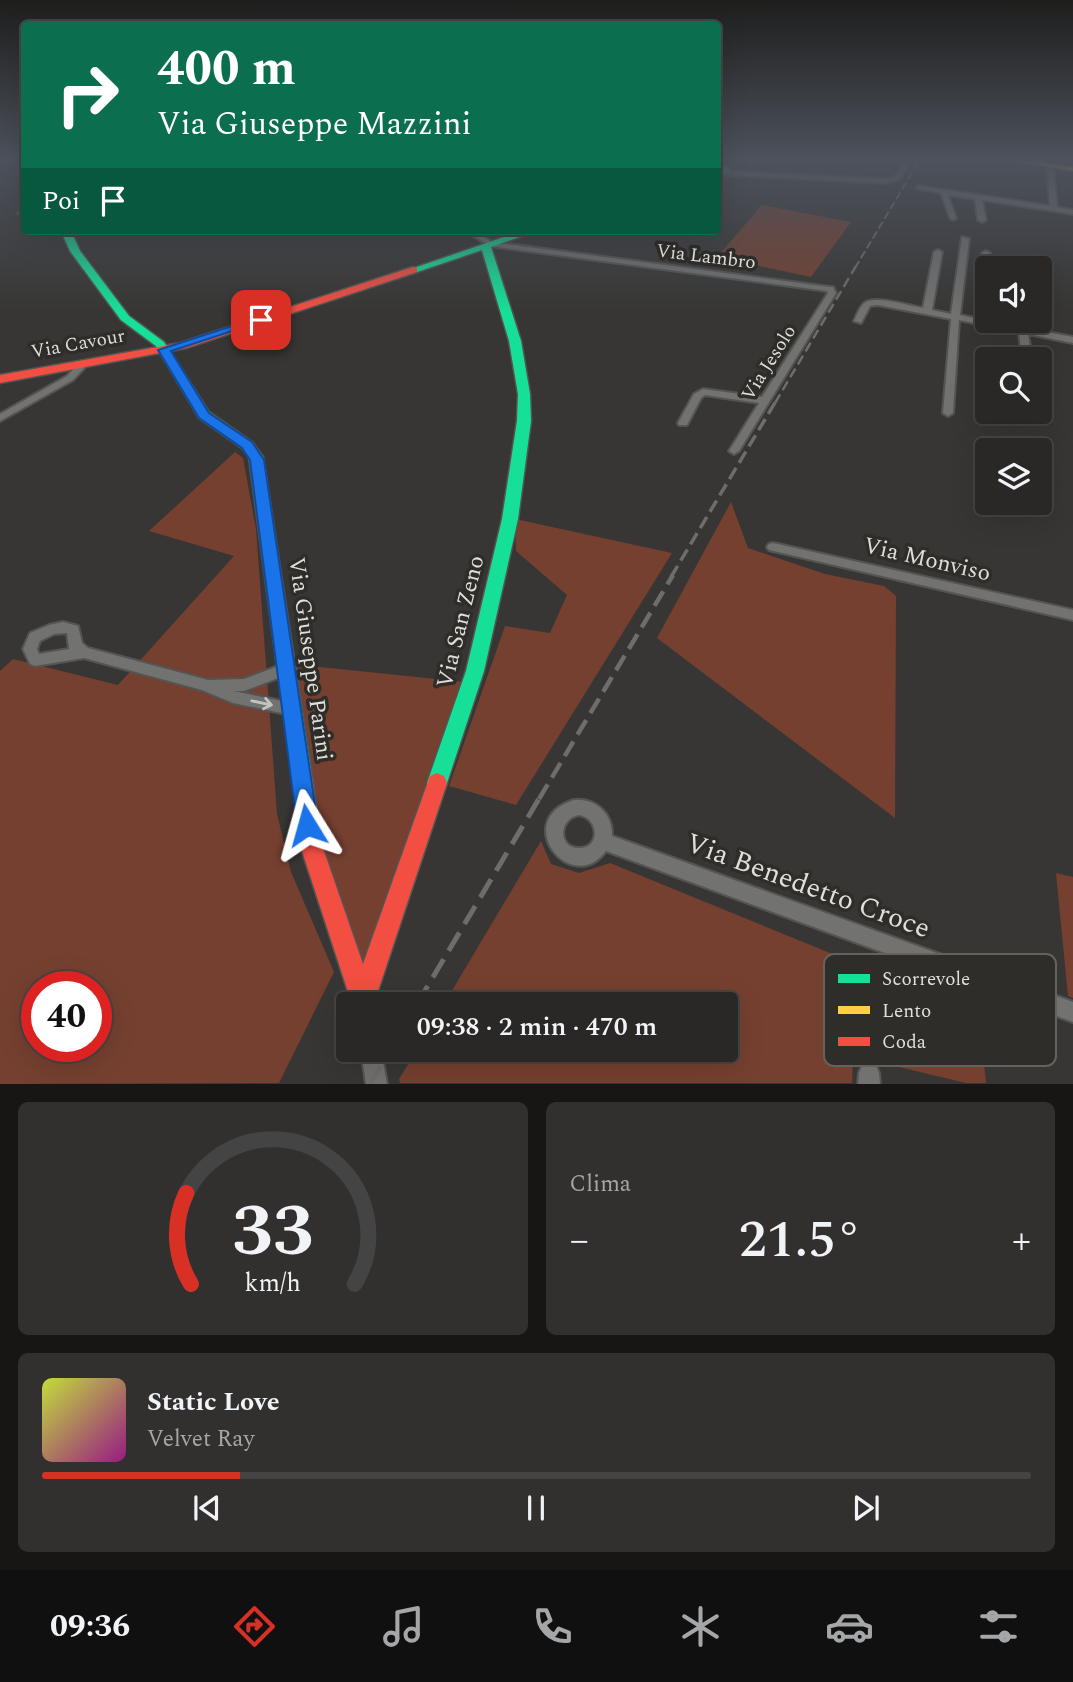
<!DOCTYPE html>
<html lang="it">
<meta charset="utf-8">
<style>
body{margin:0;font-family:Spectral,serif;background:#31302f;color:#f1f3f6;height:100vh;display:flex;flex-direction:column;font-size:26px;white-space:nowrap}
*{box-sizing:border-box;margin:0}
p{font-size:23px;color:#a5a6a7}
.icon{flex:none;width:38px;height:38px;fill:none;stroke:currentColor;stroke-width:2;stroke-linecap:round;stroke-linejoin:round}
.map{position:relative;height:1084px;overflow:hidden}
.drawer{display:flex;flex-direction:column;gap:18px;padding:18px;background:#171615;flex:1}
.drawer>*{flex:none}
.hud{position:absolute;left:21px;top:21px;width:700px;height:214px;border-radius:7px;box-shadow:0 7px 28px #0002,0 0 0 2px #454444;background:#0b6e4f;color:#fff;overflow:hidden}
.buttons{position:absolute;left:975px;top:256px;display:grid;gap:14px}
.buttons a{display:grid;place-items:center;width:77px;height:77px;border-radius:7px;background:#292827;box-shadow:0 7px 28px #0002,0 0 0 2px #454444;font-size:35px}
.speed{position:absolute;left:21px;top:971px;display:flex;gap:14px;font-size:35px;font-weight:700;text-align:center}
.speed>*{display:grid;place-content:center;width:91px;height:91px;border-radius:50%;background:#292827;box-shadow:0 7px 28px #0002,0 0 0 2px #454444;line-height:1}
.speed .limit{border:10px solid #d22;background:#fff;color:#111}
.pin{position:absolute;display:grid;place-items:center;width:60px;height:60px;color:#fff;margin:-30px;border-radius:14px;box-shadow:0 4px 10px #0006}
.me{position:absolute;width:77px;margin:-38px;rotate:352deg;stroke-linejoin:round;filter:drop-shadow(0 0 5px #0008)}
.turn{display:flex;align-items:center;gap:24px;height:147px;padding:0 21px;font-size:32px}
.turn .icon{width:91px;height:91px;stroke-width:2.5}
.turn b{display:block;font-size:49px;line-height:60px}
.then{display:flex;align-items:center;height:66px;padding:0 21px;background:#0003;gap:14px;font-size:26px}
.big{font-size:52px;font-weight:600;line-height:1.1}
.drawer .widget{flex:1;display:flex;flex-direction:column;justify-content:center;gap:10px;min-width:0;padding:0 24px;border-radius:10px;background:#31302f}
.drawer .dial{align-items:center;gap:0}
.dial svg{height:182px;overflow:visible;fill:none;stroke:#454444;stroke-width:7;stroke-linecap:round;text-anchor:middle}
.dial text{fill:#f1f3f6;stroke:none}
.song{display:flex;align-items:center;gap:21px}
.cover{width:84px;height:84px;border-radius:10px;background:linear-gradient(135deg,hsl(70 70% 55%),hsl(310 70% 35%))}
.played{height:7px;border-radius:4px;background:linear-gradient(90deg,#d93025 20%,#454444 20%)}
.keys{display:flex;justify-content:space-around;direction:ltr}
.heat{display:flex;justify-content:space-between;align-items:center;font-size:38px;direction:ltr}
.drawer .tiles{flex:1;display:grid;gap:18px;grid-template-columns:1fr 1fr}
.widget:last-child{grid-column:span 2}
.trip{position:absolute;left:336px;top:992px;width:402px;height:70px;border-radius:7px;background:#292827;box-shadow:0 7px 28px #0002,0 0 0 2px #454444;font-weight:600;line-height:70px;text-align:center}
.menu{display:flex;height:112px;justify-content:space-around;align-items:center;background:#101010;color:#a5a6a7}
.menu .icon{width:49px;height:49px}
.menu .current{color:#d93025}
.menu b{font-size:32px;color:#f1f3f6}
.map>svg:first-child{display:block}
.green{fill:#754030;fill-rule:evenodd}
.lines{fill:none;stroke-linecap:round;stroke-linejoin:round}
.street-casing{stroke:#545452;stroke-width:4}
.fast-casing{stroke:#545452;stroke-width:3}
.slow-casing{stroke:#545452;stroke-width:3}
.jam-casing{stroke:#545452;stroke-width:3}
.street{fill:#727270;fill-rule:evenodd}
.fast{fill:#16e098;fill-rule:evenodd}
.slow{fill:#ffcf43;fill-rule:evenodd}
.jam{fill:#f24e42;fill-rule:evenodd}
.rail-far4{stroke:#6e6d6b;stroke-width:2;stroke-dasharray:8 3.5;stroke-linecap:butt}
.rail-far3{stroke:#6e6d6b;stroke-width:2.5;stroke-dasharray:10 5;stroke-linecap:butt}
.rail-far2{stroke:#6e6d6b;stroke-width:3.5;stroke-dasharray:13 6;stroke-linecap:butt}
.rail-far1{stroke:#6e6d6b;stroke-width:4.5;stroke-dasharray:17 8;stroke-linecap:butt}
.rail{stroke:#6e6d6b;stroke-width:5;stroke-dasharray:21 10;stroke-linecap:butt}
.oneway{stroke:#c3c3c0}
.route{fill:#1a73e8;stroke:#114b97;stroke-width:2}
.labels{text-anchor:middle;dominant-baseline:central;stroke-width:7;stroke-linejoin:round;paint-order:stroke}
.far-street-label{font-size:19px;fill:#dededb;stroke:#2e2d29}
.street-label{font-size:23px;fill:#dededb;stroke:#2e2d29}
.near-street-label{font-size:28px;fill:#dededb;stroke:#2e2d29}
.key{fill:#2e2d29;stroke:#63625e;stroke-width:2}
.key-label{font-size:19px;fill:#dededb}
</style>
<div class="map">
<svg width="1073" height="1084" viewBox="0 0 1073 1084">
<rect width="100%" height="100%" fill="#373634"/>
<path class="green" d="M 762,205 L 851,222 L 811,277 L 717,257 Z
M 235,452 L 243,458 L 256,529 L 277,814 L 291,872 L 334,972 L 279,1083 L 0,1084 L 0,671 L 13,659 L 118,685 L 234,556 L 149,531 ZM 37,987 L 96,987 L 96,1046 L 37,1046 Z
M 731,502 L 748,548 L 825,574 L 884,586 L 896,596 L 895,818 L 657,638 Z
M 515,519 L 672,553 L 516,805 L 449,786 L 505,626 L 550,633 L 567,595 L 516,551 Z
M 291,664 L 465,682 L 364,969 L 317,842 Z
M 541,841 L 551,864 L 579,873 L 610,863 L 979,1014 L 986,1083 L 966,1083 L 853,1056 L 852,1083 L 400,1083 L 399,1079 L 417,1050 L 726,1050 L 726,1004 L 444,1004 Z
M 1056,873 L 1073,877 L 1073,998 L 1068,996 Z"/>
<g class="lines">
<defs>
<path id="street" d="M 906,161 L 912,161 L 898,180 L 886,183 L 722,175 L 719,173 L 722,171 L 886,179 L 894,178 Z
M 1050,164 L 1053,166 L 1057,207 L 1073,210 L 1073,214 L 982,200 L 986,220 L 982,222 L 978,220 L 975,199 L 948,195 L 956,218 L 953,220 L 950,218 L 941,193 L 916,188 L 919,186 L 1050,206 L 1047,166 Z
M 24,211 L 24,215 L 18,213 L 19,212 Z
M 465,231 L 474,231 L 492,242 L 830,287 L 833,287 L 836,293 L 739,451 L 734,454 L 729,451 L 759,403 L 705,395 L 701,398 L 687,425 L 679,425 L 678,423 L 694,394 L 703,389 L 762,397 L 828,293 L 827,291 L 490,246 Z
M 962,237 L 969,239 L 960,315 L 979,319 L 982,253 L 986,251 L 990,253 L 989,268 L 987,268 L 987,321 L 1073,337 L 1073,343 L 1028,334 L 1032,359 L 1022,359 L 1019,332 L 959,320 L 953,413 L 948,416 L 943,413 L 951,319 L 878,305 L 870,306 L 861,323 L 854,321 C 857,315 860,305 866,302 C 878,296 910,306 923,308 L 934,252 L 938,250 L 942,252 L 932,310 L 951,314 Z
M 82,362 L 87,365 L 73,380 L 0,421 L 0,414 L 67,376 L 79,363 Z
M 773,543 L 1073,610 L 1073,620 L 769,550 L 767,547 L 769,544 Z
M 63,622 L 78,626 L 82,643 L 88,648 L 208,680 L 244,679 L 286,663 L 291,665 L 293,669 L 291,673 L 244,691 L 234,691 L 291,703 L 296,705 L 298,709 L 296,713 L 291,715 L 233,703 L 202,690 L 84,658 L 35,666 L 30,664 L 23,649 L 30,633 L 49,625 ZM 67,633 L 69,649 L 39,654 L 37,649 L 40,641 L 54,634 Z
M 574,800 C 596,798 613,814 612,836 L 1073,1002 L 1073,1022 L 606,851 C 571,898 510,820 574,800 ZM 579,815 C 599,818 601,848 579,848 C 557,848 559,818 579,815 Z
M 361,1050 L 381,1050 L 387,1084 L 366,1084 Z
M 869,1063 L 876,1066 L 879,1073 L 880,1084 L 858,1084 L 859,1073 L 862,1066 Z"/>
<path id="fast" d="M 722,166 L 728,166 L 730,172 L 718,175 L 718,171 L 722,170 Z
M 61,231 L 71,231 L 80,251 L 129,316 L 164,342 L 209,412 L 252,442 L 263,457 L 311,770 L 308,777 L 301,779 L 294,777 L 291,770 L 249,457 L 242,448 L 199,418 L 156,346 L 121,320 L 70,251 Z
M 522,231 L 536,231 L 491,247 L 521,341 L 530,394 L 531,421 L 518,519 L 484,671 L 447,783 L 444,790 L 437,793 L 430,790 L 427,783 L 466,671 L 502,519 L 517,421 L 518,394 L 509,341 L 482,250 L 417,272 L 408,270 Z"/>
<path id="slow" d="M 1015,161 L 1038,161 L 1073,167 L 1073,171 Z"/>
<path id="jam" d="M 413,267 L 417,268 L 417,272 L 186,348 L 0,383 L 0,375 L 180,343 Z
M 301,761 L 308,763 L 311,770 L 323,848 L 363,964 L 430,776 L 437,773 L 444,776 L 447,783 L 375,1000 L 376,1004 L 352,1004 L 301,848 L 291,770 L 294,763 Z"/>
</defs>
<use href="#street" class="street-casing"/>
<use href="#fast" class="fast-casing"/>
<use href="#slow" class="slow-casing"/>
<use href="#jam" class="jam-casing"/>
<use href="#street" class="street"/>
<use href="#fast" class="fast"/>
<use href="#slow" class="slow"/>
<use href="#jam" class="jam"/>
<path class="rail-far4" d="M 855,268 L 919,161"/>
<path class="rail-far3" d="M 775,403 L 856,266"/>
<path class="rail-far2" d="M 671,577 L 776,401"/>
<path class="rail-far1" d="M 539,799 L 673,575"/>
<path class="rail" d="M 417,1004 L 540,797
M 370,1084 L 390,1050"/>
</g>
<defs><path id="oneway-shaft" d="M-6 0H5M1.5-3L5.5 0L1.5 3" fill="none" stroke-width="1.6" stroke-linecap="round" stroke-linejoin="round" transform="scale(1.75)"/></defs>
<use class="oneway" href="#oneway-shaft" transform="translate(262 703) rotate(12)"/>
<linearGradient id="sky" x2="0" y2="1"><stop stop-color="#1e1e1d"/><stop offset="0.51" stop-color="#4d525c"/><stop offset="1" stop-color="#4d525c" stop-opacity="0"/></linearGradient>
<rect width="1073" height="313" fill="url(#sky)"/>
<path class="route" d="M 257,318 L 266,320 L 171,351 L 209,413 L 252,442 L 264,460 L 318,825 L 315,833 L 307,836 L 300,833 L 297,825 L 250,460 L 242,448 L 199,418 L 158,350 Z"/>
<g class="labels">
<g class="far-street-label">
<text transform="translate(706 257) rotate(7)">Via Lambro</text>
<text transform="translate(78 344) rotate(-10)">Via Cavour</text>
<text transform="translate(769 363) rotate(-58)">Via Jesolo</text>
</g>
<g class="street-label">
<text transform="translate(927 560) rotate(13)">Via Monviso</text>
<text transform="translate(461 622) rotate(-76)">Via San Zeno</text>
<text transform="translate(310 659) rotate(82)">Via Giuseppe Parini</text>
</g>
<g class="near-street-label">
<text transform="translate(808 886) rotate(20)">Via Benedetto Croce</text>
</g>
</g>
<rect x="824" y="954" width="232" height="112" rx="10" class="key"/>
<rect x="838" y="974" width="32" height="9" fill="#16e098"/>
<rect x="838" y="1006" width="32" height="8" fill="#ffcf43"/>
<rect x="838" y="1037" width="32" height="9" fill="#f24e42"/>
<g class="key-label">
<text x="882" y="985">Scorrevole</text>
<text x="882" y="1017">Lento</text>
<text x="882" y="1048">Coda</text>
</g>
</svg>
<div class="buttons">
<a><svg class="icon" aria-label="sound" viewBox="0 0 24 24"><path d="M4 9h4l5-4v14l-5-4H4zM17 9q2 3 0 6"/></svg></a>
<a><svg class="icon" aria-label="search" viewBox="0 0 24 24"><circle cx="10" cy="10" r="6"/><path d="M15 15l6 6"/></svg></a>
<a><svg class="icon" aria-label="layers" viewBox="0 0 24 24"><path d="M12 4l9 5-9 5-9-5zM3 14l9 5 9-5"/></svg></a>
</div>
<div class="speed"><div class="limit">40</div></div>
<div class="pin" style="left:261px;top:320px;background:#d93025"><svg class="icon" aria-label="arrive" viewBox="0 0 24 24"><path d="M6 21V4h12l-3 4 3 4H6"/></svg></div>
<svg class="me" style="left:307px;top:825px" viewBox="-20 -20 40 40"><path d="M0-17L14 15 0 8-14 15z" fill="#1a73e8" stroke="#fff" stroke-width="4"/></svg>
<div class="trip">09:38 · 2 min · 470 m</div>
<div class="hud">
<div class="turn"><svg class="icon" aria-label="right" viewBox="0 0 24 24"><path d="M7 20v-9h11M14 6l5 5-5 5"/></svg><div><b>400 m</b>Via Giuseppe Mazzini</div></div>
<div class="then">Poi<svg class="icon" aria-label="arrive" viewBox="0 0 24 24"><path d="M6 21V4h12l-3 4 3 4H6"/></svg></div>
</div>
</div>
<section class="drawer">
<div class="tiles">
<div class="widget dial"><svg viewBox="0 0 100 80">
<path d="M14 69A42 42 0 1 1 86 69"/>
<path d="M14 69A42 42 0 0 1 12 29" stroke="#d93025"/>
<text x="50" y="56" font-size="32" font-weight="700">33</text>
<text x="50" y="72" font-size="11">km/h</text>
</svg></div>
<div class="widget"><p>Clima</p>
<div class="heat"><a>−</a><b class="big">21.5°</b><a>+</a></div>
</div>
<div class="widget">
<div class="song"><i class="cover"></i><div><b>Static Love</b><p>Velvet Ray</p></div></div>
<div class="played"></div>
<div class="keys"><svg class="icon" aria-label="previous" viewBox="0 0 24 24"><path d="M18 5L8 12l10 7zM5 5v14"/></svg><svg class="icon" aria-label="pause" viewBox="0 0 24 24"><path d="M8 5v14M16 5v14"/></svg><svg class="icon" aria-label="next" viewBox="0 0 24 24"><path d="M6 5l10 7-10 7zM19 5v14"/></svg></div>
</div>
</div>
</section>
<nav class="menu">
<b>09:36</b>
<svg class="icon current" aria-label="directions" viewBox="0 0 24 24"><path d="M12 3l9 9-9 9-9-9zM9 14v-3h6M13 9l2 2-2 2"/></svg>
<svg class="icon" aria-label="music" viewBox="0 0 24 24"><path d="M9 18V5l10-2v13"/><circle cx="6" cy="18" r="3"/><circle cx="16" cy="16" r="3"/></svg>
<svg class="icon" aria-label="phone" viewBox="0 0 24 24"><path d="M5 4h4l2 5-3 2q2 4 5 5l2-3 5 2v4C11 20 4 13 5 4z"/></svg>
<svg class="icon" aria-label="climate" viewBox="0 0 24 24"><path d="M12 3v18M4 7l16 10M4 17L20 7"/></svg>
<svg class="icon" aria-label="car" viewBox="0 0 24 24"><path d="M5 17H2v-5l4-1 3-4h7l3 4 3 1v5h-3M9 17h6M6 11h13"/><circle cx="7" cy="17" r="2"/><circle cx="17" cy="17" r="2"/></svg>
<svg class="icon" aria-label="filters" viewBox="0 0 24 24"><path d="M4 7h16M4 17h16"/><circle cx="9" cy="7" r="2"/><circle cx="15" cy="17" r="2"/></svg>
</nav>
